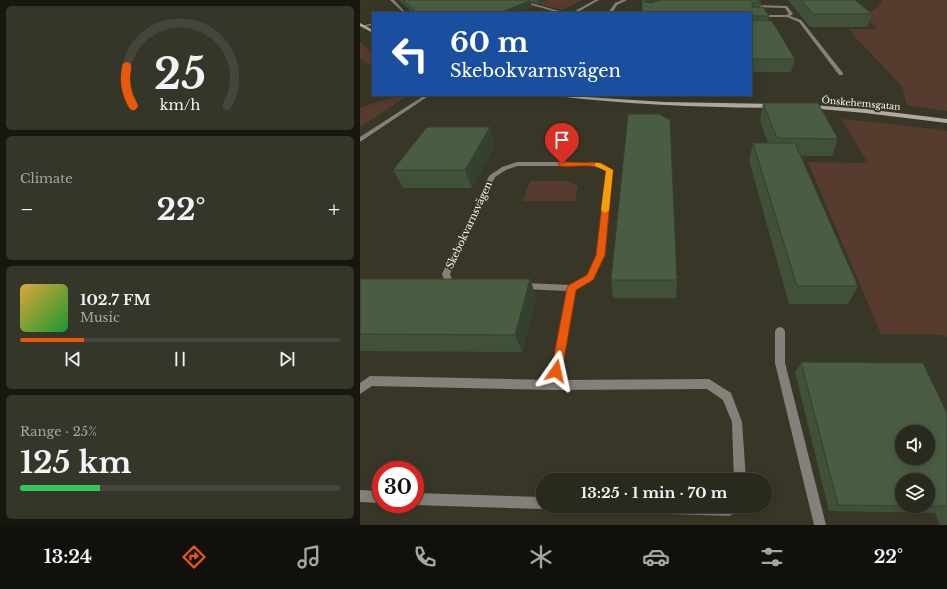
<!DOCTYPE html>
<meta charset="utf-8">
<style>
body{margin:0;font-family:"Libre Baskerville",serif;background:#36352a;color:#f1f3f6;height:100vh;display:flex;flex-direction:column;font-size:15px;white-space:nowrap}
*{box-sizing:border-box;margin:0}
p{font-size:13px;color:#a5a6a4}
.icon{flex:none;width:22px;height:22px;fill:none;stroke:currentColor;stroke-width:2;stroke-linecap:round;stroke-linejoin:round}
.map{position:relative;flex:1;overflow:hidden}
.panel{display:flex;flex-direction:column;gap:6px;padding:6px;background:#171710;width:360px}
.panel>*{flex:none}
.banner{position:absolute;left:12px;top:12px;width:380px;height:84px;border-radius:0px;box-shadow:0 2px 10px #0003,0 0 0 1px #46453b;background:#1a4fa0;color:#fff;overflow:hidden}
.buttons{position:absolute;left:535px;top:425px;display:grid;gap:8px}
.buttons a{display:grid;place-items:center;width:40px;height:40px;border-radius:50%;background:#2a291d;box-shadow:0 2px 10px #0003,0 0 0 1px #46453b;font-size:20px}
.speed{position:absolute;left:12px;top:461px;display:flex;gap:8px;font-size:20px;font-weight:700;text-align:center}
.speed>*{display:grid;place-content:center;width:52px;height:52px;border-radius:50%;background:#2a291d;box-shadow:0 2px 10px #0003,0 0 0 1px #46453b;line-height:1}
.speed .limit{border:6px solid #d22;background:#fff;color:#111}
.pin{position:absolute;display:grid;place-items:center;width:34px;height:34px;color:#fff;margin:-41px -17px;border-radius:50% 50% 50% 0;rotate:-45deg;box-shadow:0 0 4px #0007}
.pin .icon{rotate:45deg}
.me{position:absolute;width:44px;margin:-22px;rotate:11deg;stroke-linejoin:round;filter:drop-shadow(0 0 3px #0008)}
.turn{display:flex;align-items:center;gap:14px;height:84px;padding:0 12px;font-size:18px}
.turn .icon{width:52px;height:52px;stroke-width:2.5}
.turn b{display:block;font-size:28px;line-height:34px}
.big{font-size:30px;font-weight:700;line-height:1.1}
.panel .tile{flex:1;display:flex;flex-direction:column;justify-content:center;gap:6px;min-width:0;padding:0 14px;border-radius:6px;background:#36352a}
.panel .dial{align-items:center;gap:0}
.dial svg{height:104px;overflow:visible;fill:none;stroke:#46453b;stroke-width:7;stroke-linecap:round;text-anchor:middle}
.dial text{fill:#f1f3f6;stroke:none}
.song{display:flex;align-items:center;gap:12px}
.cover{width:48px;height:48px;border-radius:6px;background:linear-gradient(135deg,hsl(40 70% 55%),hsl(130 70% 35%))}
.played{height:4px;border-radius:2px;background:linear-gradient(90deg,#ea580c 20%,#46453b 20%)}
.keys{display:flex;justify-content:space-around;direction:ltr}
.heat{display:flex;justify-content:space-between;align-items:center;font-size:22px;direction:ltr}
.charge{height:6px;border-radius:3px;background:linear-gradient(90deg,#34c759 25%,#46453b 0)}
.trip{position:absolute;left:176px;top:473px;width:236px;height:40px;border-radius:20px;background:#2a291d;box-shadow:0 2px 10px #0003,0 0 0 1px #46453b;font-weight:700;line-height:40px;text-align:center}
.tabs{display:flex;height:64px;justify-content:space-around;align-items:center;background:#11100c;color:#a5a6a4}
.tabs .icon{width:28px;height:28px}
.tabs .current{color:#ea580c}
.tabs b{font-size:18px;color:#f1f3f6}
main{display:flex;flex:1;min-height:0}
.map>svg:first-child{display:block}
.green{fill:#563b2e}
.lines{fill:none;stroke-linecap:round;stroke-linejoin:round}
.lane{fill:#858079;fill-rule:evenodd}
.street{fill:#858079;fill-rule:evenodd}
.secondary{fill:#b2aa9f;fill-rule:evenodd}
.wall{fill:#405039}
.shaded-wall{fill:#34412e}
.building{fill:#4a5d42;stroke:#34412e;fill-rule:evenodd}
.route{fill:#ea580c;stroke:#983908}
.slow{fill:#f59e0b}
.labels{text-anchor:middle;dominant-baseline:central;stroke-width:4;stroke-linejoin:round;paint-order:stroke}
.far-street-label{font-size:9px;fill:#f5f5eb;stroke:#383727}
.street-label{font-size:10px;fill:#f5f5eb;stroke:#383727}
</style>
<main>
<section class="panel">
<div class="tile dial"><svg viewBox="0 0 100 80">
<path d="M14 69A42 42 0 1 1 86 69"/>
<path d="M14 69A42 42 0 0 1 9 39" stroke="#ea580c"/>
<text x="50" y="56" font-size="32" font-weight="700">25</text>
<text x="50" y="72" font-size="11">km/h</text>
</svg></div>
<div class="tile"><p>Climate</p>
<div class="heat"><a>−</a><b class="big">22°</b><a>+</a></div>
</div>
<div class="tile">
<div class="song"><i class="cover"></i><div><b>102.7 FM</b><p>Music</p></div></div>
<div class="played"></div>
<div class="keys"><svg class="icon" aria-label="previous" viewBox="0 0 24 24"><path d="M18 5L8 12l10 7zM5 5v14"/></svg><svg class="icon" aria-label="pause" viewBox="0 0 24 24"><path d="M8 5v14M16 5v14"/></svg><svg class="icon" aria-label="next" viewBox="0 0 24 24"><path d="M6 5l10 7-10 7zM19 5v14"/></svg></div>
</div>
<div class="tile"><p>Range · 25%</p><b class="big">125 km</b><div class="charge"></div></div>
</section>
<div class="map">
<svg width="587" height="525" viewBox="0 0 587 525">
<rect width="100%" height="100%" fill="#383727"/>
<path class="green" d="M 188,0 L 222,0 L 202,10 L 175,3 Z
M 522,0 L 587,0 L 587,111 L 547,105 L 542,86 L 496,38 L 489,29 L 518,29 L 495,10 L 513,11 L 520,4 Z
M 0,42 L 13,52 L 13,68 L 0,58 Z
M 38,95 L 49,95 L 0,127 L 0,108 Z
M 481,119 L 540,125 L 587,131 L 587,338 L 585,335 L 521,334 L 448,162 L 508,163 Z
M 170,181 L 207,181 L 218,186 L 215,201 L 163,201 Z"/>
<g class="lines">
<path class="lane" d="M 30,0 L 34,0 L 46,13 L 42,13 L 43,12 Z
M 168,0 L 172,0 L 171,3 L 206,13 L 200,13 L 168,4 Z
M 262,0 L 267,0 L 257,5 L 252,13 L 248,13 L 255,3 Z
M 13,23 L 13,25 L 4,27 L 2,26 Z
M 420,327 L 423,328 L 425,331 L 425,363 L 466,525 L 454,525 L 415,363 L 415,331 L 417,328 Z"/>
<path class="street" d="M 235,0 L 239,0 L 216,13 L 211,13 Z
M 390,5 L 427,6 L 433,14 L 430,16 L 441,20 L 483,73 L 483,75 L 479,75 L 439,22 L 427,17 L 391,17 L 391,15 L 426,15 L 429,14 L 425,8 L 389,7 Z
M 65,95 L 70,95 L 0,142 L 0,137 Z
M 157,162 L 232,162 L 243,164 L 252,170 L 245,255 L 233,280 L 216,290 L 200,380 L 349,379 L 371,393 L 382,422 L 386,480 L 374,480 L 372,422 L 363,400 L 347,389 L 194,390 L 12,386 L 0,394 L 0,383 L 10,376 L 190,380 L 207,291 L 163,289 L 160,288 L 159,286 L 160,284 L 163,283 L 211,285 L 227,276 L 237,255 L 246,171 L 239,167 L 232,166 L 157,166 L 146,170 L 135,177 L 90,274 L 92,279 L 99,282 L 100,284 L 99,286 L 96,287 L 85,283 L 82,274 L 129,176 L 142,167 Z
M 0,490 L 21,491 L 21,503 L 0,502 Z
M 55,493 L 183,497 L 183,506 L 188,506 L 183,509 L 55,505 L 52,504 L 55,504 Z
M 246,506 L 378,506 L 373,514 L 369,516 L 252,512 L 248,510 Z"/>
<path class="secondary" d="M 0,23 L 13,30 L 13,33 L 0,26 Z
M 195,95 L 305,102 L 413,104 L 416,106 L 413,108 C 341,107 269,105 197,96 Z
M 451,105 L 505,109 L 587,119 L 587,123 L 505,113 L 449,108 L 449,106 Z"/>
</g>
<path class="wall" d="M 39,0 L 169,0 L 172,7 L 157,13 L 53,13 Z
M 172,0 L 188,0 L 179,4 L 173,2 Z
M 428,0 L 495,0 L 512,14 L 507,27 L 450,27 Z
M 401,2 L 400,7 L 409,16 L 408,21 L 435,59 L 431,72 L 391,72 L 391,13 L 282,12 Z
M 403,103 L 478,139 L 472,156 L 441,156 L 498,286 L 488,304 L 429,304 L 389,160 L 393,143 L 408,143 L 400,120 Z
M 135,145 L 112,188 L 43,188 L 33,170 Z
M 0,279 L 170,279 L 176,297 L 162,352 L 0,351 Z
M 251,280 L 317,280 L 316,298 L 253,298 Z
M 441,362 L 587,413 L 587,525 L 580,525 L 575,513 L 469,511 L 435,372 Z"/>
<path class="shaded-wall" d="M 171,0 L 172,7 L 157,13 L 140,13 Z
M 178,0 L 188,0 L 179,4 Z
M 290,0 L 304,0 L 285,13 L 284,2 Z
M 130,127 L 135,145 L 112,188 L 105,170 Z
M 170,279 L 176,297 L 162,352 L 155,335 Z"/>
<path class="building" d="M 43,0 L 171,0 L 140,13 L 57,13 Z
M 282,0 L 290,0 L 284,2 L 291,3 L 301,0 L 399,0 L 401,2 L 392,3 L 392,7 L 403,7 L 409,16 L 393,16 L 392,20 L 412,21 L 435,59 L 391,59 L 391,13 L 249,13 L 249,12 L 282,12 Z
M 441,0 L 495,0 L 512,14 L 453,14 Z
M 403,103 L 458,103 L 478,139 L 417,138 Z
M 268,114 L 299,114 L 310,120 L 317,280 L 251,280 Z
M 67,127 L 130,127 L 105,170 L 33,170 Z
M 393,143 L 435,143 L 498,286 L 437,286 Z
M 0,279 L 170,279 L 155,335 L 0,334 Z
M 441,362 L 563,363 L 587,413 L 587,506 L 560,506 L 568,506 L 568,480 L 542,480 L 542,506 L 478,505 ZM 542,432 L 568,432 L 568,458 L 542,458 Z"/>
<path class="route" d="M 202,162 L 241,163 L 253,170 L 245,255 L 233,280 L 216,290 L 202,371 L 200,374 L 196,376 L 192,374 L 191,371 L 207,288 L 209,285 L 227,275 L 236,255 L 246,171 C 232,162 215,168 200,166 L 198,164 Z"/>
<path class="slow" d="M 235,163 L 240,163 L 253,170 L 249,210 L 245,213 L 241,210 L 246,171 L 235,166 Z"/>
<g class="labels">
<g class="far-street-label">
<text transform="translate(501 103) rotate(5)">Önskehemsgatan</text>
</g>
<g class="street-label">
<text transform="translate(109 225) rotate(-65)">Skebokvarnsvägen</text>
</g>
</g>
</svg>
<div class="buttons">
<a><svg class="icon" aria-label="sound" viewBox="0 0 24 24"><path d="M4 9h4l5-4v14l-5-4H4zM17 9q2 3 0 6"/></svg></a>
<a><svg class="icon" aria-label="layers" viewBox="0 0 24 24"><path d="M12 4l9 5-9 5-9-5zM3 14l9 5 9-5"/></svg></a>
</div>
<div class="speed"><div class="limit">30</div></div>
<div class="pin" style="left:202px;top:164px;background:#d93025"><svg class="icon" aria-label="arrive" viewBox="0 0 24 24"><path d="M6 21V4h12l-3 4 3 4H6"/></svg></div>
<svg class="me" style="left:196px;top:371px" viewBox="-20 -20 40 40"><path d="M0-17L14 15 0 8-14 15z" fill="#ea580c" stroke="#fff" stroke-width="4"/></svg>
<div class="trip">13:25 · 1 min · 70 m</div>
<div class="banner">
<div class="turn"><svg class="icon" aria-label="left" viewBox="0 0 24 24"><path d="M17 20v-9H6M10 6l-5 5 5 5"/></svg><div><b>60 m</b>Skebokvarnsvägen</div></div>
</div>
</div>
</main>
<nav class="tabs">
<b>13:24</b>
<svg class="icon current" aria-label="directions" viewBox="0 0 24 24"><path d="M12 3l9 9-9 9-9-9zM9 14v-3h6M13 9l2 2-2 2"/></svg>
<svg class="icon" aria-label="music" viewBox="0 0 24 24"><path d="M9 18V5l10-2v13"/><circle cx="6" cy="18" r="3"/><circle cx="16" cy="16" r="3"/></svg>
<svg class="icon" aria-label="phone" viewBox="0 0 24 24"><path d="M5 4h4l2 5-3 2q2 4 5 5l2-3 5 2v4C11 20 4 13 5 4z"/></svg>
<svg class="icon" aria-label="climate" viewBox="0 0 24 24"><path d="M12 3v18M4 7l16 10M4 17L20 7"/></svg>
<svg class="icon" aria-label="car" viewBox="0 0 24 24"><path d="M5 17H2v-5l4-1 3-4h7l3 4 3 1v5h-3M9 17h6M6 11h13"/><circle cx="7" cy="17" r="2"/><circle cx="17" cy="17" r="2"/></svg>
<svg class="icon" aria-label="filters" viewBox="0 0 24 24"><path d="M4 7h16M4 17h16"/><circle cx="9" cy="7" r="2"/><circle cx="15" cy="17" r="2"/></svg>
<b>22°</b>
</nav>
